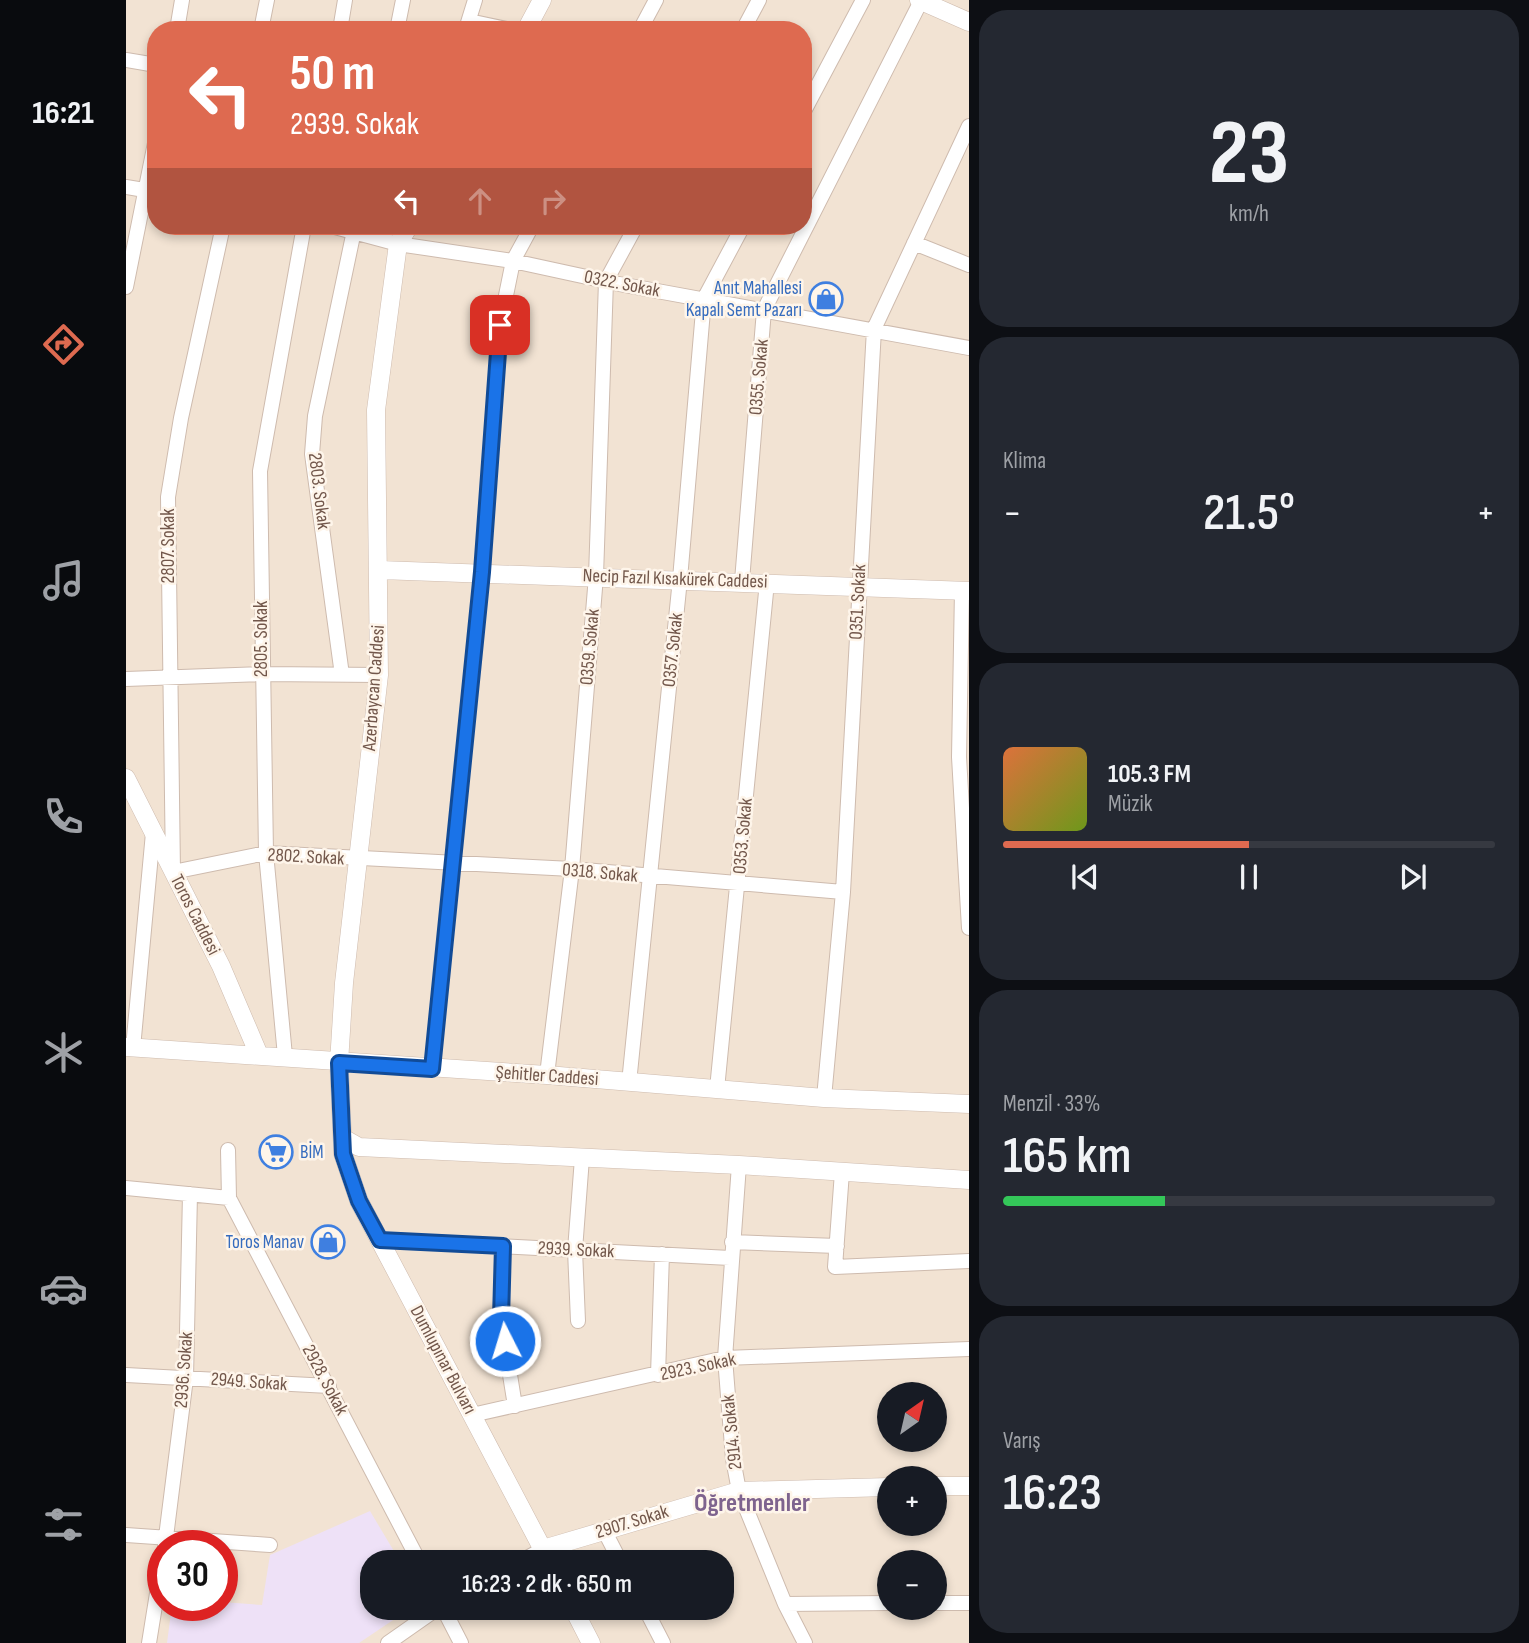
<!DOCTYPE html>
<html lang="tr">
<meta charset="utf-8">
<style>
body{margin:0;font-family:"Sofia Sans Condensed",sans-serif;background:#242831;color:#f1f3f6;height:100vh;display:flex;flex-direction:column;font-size:26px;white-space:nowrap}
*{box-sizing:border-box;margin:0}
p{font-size:23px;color:#9ea1a6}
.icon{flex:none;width:38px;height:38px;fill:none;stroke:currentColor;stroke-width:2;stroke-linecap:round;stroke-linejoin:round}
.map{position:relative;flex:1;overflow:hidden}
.details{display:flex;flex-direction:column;gap:10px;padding:10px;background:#0d0f14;width:560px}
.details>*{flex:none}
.hud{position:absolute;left:21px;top:21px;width:665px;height:214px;border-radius:28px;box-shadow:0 4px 10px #0003;background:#de6a50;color:#fff;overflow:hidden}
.needle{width:46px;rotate:34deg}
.fabs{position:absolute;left:751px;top:1382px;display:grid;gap:14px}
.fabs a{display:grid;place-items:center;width:70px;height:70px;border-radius:50%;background:#171b24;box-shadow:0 4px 10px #0003;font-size:35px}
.speed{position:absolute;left:21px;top:1530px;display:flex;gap:14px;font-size:35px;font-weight:700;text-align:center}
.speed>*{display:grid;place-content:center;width:91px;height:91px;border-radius:50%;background:#171b24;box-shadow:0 4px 10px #0003;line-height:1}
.speed .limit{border:10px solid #d22;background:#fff;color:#111}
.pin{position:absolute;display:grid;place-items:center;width:60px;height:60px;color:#fff;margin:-30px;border-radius:14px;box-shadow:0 4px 10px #0006}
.me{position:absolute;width:77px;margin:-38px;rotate:355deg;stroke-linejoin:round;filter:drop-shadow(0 0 5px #0008)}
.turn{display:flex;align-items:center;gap:24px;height:147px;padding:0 28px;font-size:32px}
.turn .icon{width:91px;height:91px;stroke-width:2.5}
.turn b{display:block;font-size:49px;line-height:60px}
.lanes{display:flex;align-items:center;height:66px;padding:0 28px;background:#0003;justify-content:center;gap:35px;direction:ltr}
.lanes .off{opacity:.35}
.big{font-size:52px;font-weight:600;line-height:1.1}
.details .widget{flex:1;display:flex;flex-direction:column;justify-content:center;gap:10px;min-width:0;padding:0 24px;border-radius:28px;background:#242831}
.details .dial{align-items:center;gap:0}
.dial b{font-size:91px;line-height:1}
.song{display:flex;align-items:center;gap:21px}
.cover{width:84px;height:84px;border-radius:10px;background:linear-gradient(135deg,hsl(20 70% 55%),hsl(80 70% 35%))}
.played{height:7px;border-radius:4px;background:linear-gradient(90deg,#de6a50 50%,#363941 50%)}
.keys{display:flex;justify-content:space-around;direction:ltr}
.heat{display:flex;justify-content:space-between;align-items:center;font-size:38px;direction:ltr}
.charge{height:10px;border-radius:5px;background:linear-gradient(90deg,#34c759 33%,#363941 0)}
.trip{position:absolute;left:234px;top:1550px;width:374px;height:70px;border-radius:28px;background:#171b24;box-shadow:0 4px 10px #0003;font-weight:600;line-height:70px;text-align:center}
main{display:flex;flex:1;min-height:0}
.tabs{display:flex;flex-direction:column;width:126px;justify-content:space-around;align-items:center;background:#090b0e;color:#9ea1a6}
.tabs .icon{width:49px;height:49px}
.tabs .on{color:#de6a50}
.tabs b{font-size:32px;color:#f1f3f6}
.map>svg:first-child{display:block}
.residential{fill:#f2e3d3;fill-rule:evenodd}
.education{fill:#eee1f7}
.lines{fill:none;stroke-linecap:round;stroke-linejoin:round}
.minor-casing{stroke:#cebbae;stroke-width:16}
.tertiary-casing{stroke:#cebbae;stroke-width:19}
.minor{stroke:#fff;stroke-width:14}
.tertiary{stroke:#fff;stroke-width:18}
.route-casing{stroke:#114b97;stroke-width:18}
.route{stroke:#1a73e8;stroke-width:12}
.labels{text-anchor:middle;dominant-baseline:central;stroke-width:5;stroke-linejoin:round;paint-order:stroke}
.street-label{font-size:19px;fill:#72574b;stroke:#fef5ea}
.shop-label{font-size:19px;fill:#366cbe;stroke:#fef5ea;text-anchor:end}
.district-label{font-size:26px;font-weight:bold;fill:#7e638e;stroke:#fef5ea}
</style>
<main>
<nav class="tabs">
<b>16:21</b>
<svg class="icon on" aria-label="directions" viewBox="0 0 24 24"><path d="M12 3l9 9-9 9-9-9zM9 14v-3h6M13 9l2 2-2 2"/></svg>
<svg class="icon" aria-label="music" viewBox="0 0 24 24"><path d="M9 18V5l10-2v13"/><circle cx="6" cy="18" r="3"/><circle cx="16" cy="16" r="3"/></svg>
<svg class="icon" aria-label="phone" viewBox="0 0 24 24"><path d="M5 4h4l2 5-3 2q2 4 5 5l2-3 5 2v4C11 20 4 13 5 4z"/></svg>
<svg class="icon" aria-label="climate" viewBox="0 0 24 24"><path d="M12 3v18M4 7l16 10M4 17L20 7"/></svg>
<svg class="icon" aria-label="car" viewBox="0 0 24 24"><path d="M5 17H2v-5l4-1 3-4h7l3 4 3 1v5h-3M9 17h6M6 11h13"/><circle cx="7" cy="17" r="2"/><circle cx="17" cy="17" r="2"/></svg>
<svg class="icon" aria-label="filters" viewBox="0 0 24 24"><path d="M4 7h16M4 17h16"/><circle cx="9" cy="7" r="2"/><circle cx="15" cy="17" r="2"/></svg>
</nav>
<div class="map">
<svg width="843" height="1643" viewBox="0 0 843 1643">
<rect width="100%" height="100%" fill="#fbf1e4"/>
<path class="residential" d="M 0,0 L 843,0 L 843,1643 L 0,1643 ZM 30,30 L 677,30 L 677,226 L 30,226 ZM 763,1395 L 808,1395 L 808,1440 L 763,1440 ZM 763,1479 L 808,1479 L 808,1524 L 763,1524 ZM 37,1545 L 96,1545 L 96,1605 L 37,1605 ZM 247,1563 L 597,1563 L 597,1608 L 247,1608 ZM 763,1563 L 808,1563 L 808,1608 L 763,1608 Z"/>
<path class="education" d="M 244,1511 L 275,1563 L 247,1563 L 247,1608 L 285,1608 L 233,1643 L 41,1643 L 46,1605 L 96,1605 L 96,1602 L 136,1605 L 144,1555 Z"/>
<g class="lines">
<defs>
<path id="minor" d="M 343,21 L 385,30
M 340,29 L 349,0
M 51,30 L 56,0
M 135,30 L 141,0
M 214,30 L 219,0
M 271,30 L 277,0
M 514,30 L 530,0
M 617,30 L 633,0
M 0,60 L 30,65
M 677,113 L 737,0
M 0,187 L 30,192
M 97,226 L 55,418 L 42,497 L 47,872 L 140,853 L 446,869 L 717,892
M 205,226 L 272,244 L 387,261 L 493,284 L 843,348
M 788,243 L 843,265
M 0,287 L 30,138
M 616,581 L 638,310 L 795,1
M 836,590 L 833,757 L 843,928
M 216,675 L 186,454 L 189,416 L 229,226
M 0,679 L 136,674 L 253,675
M 7,1048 L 27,833
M 159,1056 L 140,853 L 134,471 L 178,226
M 306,1069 L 356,572 L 374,325 L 387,261 L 406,226
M 421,1075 L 446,869 L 470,576 L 480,281 L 510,226
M 503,1083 L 554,579 L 578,299 L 617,226
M 591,1089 L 641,582
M 698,1098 L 717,892 L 748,329 L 843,126
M 102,1150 L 103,1198
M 613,1165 L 599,1358 L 607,1459 L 613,1491 L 659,1604 L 679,1643
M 716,1172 L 709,1267 L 843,1261
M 0,1188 L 103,1198 L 294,1563
M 254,1240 L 604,1258
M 606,1242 L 711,1246
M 377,1246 L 375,1319 L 389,1406
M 452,1321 L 449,1250 L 456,1158
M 0,1375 L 203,1386
M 532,1375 L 536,1254
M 346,1415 L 599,1358 L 843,1349
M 478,1530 L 495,1563
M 0,1535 L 144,1545
M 39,1545 L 60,1378 L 64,1194
M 392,1563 L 417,1549
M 808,1603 L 843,1603
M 659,1604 L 763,1603
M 317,1608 L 335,1643
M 519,1608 L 537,1643
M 23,1643 L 37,1556
M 262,1643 L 312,1608"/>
<path id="tertiary" d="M 793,0 L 843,22
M 400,30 L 416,0
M 283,226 L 272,244 L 250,410 L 253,675 L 218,983 L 213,1063 L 217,1154 L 233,1201 L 424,1563
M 254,570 L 843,591
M 0,778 L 95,966 L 133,1055
M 0,1047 L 421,1075 L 698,1098 L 843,1104
M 217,1138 L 233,1147 L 613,1165 L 843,1180
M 808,1486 L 843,1486
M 417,1549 L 613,1491 L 763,1487
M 447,1608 L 465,1643"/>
</defs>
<use href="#minor" class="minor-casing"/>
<use href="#tertiary" class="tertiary-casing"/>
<use href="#minor" class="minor"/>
<use href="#tertiary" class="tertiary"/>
</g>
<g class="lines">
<defs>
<path id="route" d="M 374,325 L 356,572 L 306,1069 L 213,1063 L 217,1154 L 233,1201 L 254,1240 L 377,1246 L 375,1319 L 379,1341"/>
</defs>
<use href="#route" class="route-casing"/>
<use href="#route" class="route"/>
</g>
<defs>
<symbol id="shop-ring" viewBox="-11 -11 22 22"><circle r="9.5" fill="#fef5ea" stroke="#3f7fe0" stroke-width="1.5"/><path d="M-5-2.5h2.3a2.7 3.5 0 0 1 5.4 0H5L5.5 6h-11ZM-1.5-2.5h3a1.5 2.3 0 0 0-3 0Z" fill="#3f7fe0"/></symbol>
<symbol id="supermarket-ring" viewBox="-11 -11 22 22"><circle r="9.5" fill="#fef5ea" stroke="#3f7fe0" stroke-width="1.5"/><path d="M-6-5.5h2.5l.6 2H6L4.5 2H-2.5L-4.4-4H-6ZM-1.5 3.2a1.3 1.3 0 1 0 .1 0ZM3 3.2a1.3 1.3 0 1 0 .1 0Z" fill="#3f7fe0"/></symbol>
</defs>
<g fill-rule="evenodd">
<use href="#shop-ring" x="681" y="280" width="38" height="38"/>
<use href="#supermarket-ring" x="131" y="1133" width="38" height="38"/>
<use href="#shop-ring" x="183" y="1223" width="38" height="38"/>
</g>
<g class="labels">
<g class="street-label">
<text transform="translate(496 284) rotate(11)">0322. Sokak</text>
<text transform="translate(633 377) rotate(-85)">0355. Sokak</text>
<text transform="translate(193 491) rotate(83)">2803. Sokak</text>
<text transform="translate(42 546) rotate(-90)">2807. Sokak</text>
<text transform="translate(549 579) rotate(2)">Necip Fazıl Kısakürek Caddesi</text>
<text transform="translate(732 602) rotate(-87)">0351. Sokak</text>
<text transform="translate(135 639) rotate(-90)">2805. Sokak</text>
<text transform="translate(464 647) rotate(-85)">0359. Sokak</text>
<text transform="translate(547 650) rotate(-84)">0357. Sokak</text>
<text transform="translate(248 688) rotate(-86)">Azerbaycan Caddesi</text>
<text transform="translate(617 836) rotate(-85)">0353. Sokak</text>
<text transform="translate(180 857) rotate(3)">2802. Sokak</text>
<text transform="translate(474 873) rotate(5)">0318. Sokak</text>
<text transform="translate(69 915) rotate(63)">Toros Caddesi</text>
<text transform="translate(421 1076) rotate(4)">Şehitler Caddesi</text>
<text transform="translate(450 1250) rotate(3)">2939. Sokak</text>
<text transform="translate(317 1360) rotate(62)">Dumlupınar Bulvarı</text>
<text transform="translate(572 1367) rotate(-12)">2923. Sokak</text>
<text transform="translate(58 1370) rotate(-86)">2936. Sokak</text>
<text transform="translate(199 1380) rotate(62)">2928. Sokak</text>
<text transform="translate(123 1382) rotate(4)">2949. Sokak</text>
<text transform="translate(606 1432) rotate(-96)">2914. Sokak</text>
<text transform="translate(506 1522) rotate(-17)">2907. Sokak</text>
</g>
<g class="shop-label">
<text x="676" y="288">Anıt Mahallesi<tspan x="676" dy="22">Kapalı Semt Pazarı</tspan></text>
<text x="174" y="1152" text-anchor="start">BİM</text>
<text x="178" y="1242">Toros Manav</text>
</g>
<g class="district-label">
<text x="626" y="1503">Öğretmenler</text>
</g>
</g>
</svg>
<div class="fabs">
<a><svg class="needle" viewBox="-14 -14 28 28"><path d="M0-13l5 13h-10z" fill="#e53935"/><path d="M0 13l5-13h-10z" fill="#9ea1a6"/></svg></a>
<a>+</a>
<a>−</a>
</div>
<div class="speed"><div class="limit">30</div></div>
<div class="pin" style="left:374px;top:325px;background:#d93025"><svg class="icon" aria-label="arrive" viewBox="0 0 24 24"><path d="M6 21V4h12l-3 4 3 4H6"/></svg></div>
<svg class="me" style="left:379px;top:1341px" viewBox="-20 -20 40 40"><circle r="17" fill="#1a73e8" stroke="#fff" stroke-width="3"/><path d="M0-11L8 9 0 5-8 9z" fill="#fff"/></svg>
<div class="trip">16:23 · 2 dk · 650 m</div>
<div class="hud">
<div class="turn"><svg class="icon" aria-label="left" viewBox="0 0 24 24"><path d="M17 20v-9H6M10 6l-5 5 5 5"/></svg><div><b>50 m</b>2939. Sokak</div></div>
<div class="lanes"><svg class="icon" aria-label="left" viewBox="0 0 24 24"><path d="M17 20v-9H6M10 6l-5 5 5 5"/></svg><svg class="icon off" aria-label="ahead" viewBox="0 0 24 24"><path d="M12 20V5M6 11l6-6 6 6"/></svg><svg class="icon off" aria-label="right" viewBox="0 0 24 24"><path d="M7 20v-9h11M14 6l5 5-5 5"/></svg></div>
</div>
</div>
<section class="details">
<div class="widget dial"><b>23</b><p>km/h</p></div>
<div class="widget"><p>Klima</p>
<div class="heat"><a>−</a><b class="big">21.5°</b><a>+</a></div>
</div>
<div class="widget">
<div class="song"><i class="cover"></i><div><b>105.3 FM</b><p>Müzik</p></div></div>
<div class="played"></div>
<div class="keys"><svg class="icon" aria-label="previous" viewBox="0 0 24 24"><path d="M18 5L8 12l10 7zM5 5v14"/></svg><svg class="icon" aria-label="pause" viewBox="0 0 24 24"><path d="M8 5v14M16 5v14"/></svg><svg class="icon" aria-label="next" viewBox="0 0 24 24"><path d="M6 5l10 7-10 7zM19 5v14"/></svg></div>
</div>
<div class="widget"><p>Menzil · 33%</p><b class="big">165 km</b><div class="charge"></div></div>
<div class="widget"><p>Varış</p><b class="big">16:23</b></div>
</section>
</main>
